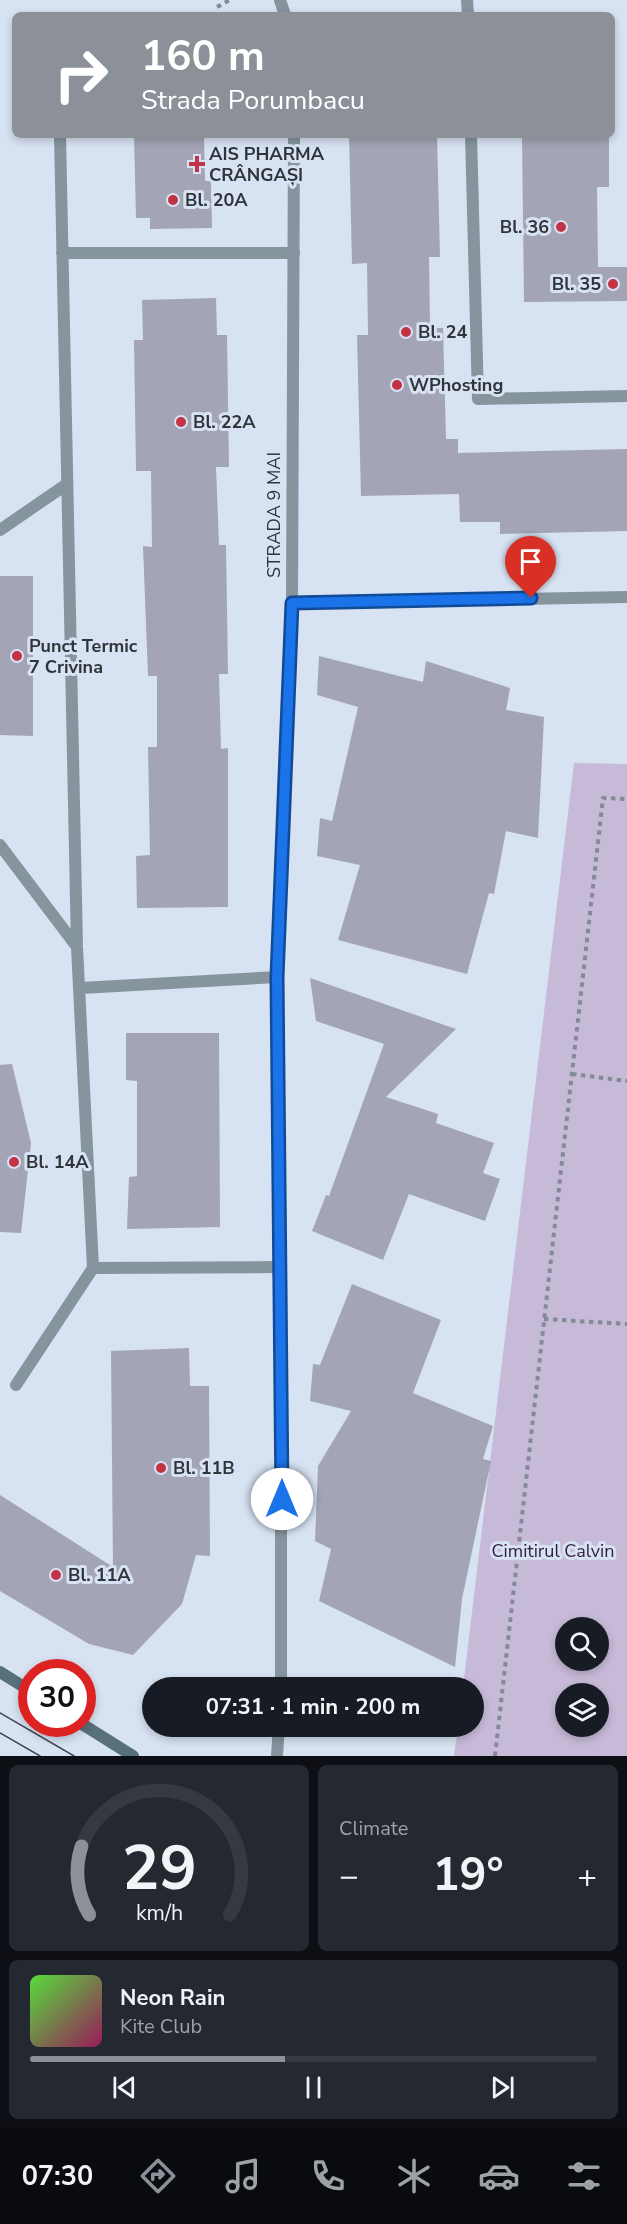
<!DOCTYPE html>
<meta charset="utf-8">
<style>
body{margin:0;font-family:"Nunito Sans",sans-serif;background:#242831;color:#f1f3f6;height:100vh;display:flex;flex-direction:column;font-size:22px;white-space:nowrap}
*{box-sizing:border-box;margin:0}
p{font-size:20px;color:#9ea1a6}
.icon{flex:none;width:33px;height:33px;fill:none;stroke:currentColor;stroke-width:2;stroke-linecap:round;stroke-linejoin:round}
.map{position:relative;height:1756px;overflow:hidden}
.details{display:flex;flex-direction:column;gap:9px;padding:9px;background:#0d0f14;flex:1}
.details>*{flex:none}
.banner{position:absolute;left:12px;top:12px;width:603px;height:126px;border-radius:9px;box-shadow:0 3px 9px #0003;background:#8c9099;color:#fff;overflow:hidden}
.controls{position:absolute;left:555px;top:1617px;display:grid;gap:12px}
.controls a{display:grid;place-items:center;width:54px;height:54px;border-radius:50%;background:#171b24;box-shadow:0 3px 9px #0003;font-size:30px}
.speed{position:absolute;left:18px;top:1659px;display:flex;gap:12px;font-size:30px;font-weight:700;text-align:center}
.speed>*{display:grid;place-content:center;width:78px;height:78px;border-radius:50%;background:#171b24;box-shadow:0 3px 9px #0003;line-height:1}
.speed .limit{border:9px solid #d22;background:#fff;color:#111}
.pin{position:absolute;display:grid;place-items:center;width:51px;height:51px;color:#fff;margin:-62px -26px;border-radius:50% 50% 50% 0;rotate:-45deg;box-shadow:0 0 6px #0007}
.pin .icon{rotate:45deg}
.me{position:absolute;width:66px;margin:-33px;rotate:0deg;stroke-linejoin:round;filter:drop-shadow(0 0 4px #0008)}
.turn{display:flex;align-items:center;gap:21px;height:126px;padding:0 30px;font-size:27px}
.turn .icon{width:78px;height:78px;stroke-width:2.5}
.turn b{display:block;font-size:42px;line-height:51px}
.big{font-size:45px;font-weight:700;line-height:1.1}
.details .tile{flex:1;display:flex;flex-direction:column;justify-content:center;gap:9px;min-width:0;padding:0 21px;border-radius:9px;background:#242831}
.details .dial{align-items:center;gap:0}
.dial svg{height:156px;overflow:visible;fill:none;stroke:#363941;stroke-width:7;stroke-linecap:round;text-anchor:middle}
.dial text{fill:#f1f3f6;stroke:none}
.song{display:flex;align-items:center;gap:18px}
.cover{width:72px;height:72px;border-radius:9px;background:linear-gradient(135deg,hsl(110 70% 55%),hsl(330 70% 35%))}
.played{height:6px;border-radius:3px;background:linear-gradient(90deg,#8c9099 45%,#363941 45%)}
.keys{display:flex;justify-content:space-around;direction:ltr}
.heat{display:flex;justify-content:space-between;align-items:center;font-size:33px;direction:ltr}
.details .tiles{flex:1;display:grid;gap:9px;grid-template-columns:1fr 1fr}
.tile:last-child{grid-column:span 2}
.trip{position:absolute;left:142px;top:1677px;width:342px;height:60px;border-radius:30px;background:#171b24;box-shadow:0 3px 9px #0003;font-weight:700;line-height:60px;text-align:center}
.dock{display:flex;height:96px;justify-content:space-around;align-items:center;background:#090b0e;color:#9ea1a6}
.dock .icon{width:42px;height:42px}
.dock .on{color:#8c9099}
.dock b{font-size:27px;color:#f1f3f6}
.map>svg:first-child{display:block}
.green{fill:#c7bad8;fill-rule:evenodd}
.building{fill:#a3a5b6}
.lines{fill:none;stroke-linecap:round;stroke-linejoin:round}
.path{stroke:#828a95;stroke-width:4;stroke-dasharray:4.5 4.5;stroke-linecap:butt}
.lane{stroke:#85949d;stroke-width:12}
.street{stroke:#85949d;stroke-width:12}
.secondary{stroke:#586f7c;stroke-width:12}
.tram{stroke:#42474e;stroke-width:1.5}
.route-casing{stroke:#114b97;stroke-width:15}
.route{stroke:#1a73e8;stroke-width:10}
.poi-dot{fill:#c33345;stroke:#d7e2f2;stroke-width:2}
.labels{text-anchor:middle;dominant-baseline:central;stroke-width:6;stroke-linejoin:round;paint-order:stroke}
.poi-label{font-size:18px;font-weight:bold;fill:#30353b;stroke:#d7e2f2;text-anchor:start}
.street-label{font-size:18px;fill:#30353b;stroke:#d7e2f2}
.park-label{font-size:18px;fill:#331d48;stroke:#d7e2f2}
</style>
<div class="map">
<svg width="627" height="1756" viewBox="0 0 627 1756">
<rect width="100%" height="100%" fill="#d7e2f2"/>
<path class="green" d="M 574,763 L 627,764 L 627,1756 L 454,1756 L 458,1727 L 474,1726 L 474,1688 L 463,1687 ZM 566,1628 L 598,1628 L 598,1660 L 566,1660 ZM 566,1694 L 598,1694 L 598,1726 L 566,1726 Z"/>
<path class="building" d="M 134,135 L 204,135 L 205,181 L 211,181 L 212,228 L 150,229 L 150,218 L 136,218 Z
M 349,135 L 437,135 L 440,257 L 429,257 L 430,328 L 443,328 L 446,439 L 458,439 L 458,453 L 627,449 L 627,531 L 500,534 L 500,522 L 460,522 L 459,494 L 361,496 L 357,335 L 368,335 L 367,263 L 352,264 Z
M 522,135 L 609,135 L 609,187 L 597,187 L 598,267 L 627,267 L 627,301 L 524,302 Z
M 216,298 L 217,335 L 227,335 L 229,467 L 216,467 L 219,545 L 226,545 L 228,674 L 219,674 L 221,749 L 228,748 L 228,907 L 137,908 L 136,856 L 150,855 L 148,747 L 157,747 L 157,676 L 148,676 L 143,546 L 152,547 L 151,471 L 136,471 L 134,340 L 143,340 L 142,300 Z
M 0,576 L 33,576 L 33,736 L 0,735 Z
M 319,656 L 423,682 L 426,661 L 510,688 L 506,710 L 544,717 L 538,838 L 506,831 L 494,894 L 489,893 L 467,974 L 338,940 L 360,865 L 317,856 L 320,818 L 332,821 L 358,707 L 317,695 Z
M 310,978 L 456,1029 L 386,1097 L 438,1114 L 436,1123 L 494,1143 L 483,1173 L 500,1179 L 485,1221 L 409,1194 L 383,1260 L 312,1231 L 326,1195 L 329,1196 L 384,1044 L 316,1021 Z
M 126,1033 L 219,1033 L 220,1227 L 127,1229 L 129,1177 L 137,1176 L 137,1081 L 126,1080 Z
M 12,1064 L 31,1143 L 21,1233 L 0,1232 L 0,1065 Z
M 352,1284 L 441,1320 L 413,1393 L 493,1426 L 483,1459 L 491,1461 L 462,1599 L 455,1667 L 319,1601 L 331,1549 L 315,1541 L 318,1466 L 351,1411 L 310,1401 L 313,1364 L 320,1365 Z
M 189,1348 L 190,1386 L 209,1386 L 210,1556 L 196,1555 L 182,1604 L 133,1655 L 89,1644 L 0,1591 L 0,1495 L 113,1567 L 111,1351 Z"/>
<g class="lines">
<path class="path" d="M 217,7 L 230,0
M 572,1074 L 627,1081
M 544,1319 L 627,1324
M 495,1756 L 603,798 L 627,799"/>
<path class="lane" d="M 467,0 L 468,15
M 60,135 L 77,947 L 93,1268 L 281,1267
M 471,135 L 478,399 L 627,396
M 62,253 L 294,253
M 0,530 L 67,484
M 0,845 L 77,947
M 81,988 L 277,977
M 16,1385 L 93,1268"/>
<path class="street" d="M 280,0 L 285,15
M 292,603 L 627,597
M 281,1688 L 281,1267 L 277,977 L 292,603 L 294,135
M 277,1756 L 279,1726"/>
<path class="secondary" d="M 0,1672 L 32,1692
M 82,1724 L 133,1756"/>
<path class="tram" d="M 0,1713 L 74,1756
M 0,1733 L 40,1756"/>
</g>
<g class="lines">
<defs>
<path id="route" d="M 282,1499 L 277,977 L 292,603 L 531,598"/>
</defs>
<use href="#route" class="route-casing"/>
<use href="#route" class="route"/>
</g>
<g class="poi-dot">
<path d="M194 155h6v6h6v6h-6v6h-6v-6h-6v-6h6z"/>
<circle cx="173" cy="200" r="6"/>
<circle cx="561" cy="227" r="6"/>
<circle cx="613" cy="284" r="6"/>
<circle cx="406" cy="332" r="6"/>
<circle cx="397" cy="385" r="6"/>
<circle cx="181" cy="422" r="6"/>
<circle cx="17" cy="656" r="6"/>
<circle cx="14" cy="1162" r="6"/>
<circle cx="161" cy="1468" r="6"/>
<circle cx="56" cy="1575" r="6"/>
</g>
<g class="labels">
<g class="poi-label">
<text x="209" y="154">AIS PHARMA<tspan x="209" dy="21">CRÂNGAȘI</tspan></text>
<text x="185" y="200">Bl. 20A</text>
<text x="549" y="227" text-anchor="end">Bl. 36</text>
<text x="601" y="284" text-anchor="end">Bl. 35</text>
<text x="418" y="332">Bl. 24</text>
<text x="409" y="385">WPhosting</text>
<text x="193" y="422">Bl. 22A</text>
<text x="29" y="646">Punct Termic<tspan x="29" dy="21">7 Crivina</tspan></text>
<text x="26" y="1162">Bl. 14A</text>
<text x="173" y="1468">Bl. 11B</text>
<text x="68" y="1575">Bl. 11A</text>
</g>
<g class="street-label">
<text transform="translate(274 515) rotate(-90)">STRADA 9 MAI</text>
</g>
<g class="park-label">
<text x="553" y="1551">Cimitirul Calvin</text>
</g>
</g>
</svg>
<div class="controls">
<a><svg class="icon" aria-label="search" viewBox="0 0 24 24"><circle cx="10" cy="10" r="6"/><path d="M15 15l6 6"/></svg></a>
<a><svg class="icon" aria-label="layers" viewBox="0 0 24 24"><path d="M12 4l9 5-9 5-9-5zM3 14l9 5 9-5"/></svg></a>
</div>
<div class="speed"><div class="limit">30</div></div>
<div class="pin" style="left:531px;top:598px;background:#d93025"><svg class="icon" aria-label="arrive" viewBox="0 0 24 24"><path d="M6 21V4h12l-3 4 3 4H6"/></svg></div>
<svg class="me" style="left:282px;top:1499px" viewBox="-20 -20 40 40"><circle r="19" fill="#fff"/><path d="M0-13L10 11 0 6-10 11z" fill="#1a73e8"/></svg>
<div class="trip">07:31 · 1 min · 200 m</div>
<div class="banner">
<div class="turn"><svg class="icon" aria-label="right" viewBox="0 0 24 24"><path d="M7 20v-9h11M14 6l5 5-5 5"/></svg><div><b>160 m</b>Strada Porumbacu</div></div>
</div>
</div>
<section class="details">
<div class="tiles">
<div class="tile dial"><svg viewBox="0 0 100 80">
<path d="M14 69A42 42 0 1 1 86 69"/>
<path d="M14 69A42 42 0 0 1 10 34" stroke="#8c9099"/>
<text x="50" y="56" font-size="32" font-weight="700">29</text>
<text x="50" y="72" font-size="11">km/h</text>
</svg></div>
<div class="tile"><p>Climate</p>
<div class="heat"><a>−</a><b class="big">19°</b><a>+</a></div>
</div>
<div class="tile">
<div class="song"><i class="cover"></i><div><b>Neon Rain</b><p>Kite Club</p></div></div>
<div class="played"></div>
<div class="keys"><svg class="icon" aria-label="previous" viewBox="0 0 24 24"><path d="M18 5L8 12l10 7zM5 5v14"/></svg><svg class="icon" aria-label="pause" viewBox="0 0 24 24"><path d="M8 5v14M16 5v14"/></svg><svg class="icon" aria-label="next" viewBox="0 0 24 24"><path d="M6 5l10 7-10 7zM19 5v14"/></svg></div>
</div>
</div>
</section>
<nav class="dock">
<b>07:30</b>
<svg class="icon on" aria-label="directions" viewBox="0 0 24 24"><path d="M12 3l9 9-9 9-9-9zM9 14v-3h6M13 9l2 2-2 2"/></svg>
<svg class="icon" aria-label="music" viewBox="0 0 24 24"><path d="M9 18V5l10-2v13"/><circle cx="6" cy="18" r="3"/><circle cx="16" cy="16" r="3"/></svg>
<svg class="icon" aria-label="phone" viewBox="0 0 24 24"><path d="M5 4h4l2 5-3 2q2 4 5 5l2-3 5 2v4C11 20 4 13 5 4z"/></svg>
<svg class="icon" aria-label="climate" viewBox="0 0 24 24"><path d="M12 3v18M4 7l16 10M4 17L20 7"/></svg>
<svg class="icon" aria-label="car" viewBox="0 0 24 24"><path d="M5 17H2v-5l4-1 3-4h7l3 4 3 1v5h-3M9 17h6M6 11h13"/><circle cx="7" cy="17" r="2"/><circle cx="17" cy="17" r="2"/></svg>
<svg class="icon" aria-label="filters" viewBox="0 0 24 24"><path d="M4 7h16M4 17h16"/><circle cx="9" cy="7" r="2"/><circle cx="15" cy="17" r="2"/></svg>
</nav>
